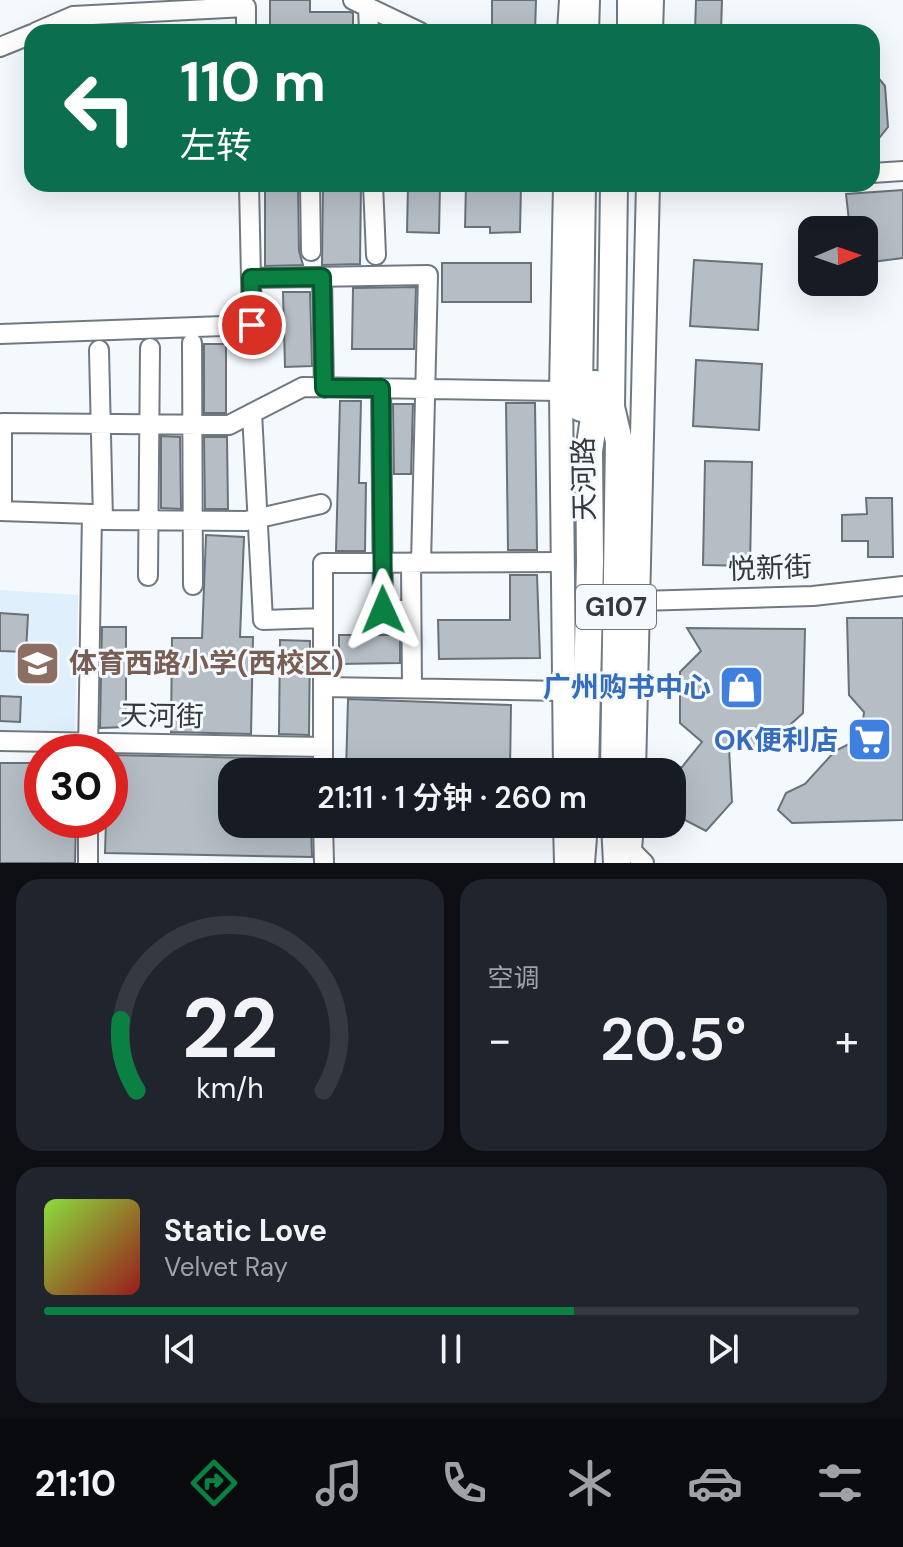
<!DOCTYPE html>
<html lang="zh">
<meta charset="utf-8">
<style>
body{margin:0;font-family:"DM Sans","Noto Sans SC",sans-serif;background:#20242c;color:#f1f3f6;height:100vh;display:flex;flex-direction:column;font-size:30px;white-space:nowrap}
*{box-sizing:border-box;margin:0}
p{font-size:26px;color:#9ea1a6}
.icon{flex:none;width:44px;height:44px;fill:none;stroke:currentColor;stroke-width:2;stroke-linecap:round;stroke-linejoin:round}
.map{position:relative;height:863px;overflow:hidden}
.side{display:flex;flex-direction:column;gap:16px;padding:16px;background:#0d0f14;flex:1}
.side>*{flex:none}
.hud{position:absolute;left:24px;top:24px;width:856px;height:168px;border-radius:24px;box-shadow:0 8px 32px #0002;background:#0b6e4f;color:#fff;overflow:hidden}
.needle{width:52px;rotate:88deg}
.controls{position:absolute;left:798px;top:216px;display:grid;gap:16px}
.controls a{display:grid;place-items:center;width:80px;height:80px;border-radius:16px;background:#171b24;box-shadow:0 8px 32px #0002;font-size:40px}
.speed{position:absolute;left:24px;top:734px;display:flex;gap:16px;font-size:40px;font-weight:700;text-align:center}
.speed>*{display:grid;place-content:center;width:104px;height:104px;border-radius:50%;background:#171b24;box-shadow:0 8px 32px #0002;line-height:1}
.speed .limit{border:12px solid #d22;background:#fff;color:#111}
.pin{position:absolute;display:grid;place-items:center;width:68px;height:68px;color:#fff;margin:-34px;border:4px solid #fff;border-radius:50%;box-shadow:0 2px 8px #0007}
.me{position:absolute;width:88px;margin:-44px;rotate:359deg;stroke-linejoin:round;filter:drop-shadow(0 0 6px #0008)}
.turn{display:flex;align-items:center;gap:28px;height:168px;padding:0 24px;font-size:36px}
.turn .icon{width:104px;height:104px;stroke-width:2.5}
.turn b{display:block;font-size:56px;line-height:68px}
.big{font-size:60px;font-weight:600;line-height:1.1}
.side .tile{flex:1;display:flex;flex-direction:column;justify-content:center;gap:12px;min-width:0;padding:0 28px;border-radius:24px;background:#20242c}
.side .dial{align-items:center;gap:0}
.dial svg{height:208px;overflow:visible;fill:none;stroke:#363941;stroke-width:7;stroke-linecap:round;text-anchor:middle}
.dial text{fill:#f1f3f6;stroke:none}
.song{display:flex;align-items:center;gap:24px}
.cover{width:96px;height:96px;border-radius:12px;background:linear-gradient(135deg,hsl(90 70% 55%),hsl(0 70% 35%))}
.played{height:8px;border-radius:4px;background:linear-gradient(90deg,#0b8043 65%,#363941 65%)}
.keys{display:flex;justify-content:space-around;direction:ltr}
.heat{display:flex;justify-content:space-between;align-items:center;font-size:44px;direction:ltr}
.side .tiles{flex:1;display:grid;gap:16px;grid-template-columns:1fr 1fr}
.tile:last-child{grid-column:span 2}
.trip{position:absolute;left:218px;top:758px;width:468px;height:80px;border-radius:24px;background:#171b24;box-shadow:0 8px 32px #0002;font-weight:600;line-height:80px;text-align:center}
.tabs{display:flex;height:128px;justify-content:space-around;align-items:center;background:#090b0e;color:#9ea1a6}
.tabs .icon{width:56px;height:56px}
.tabs .current{color:#0b8043}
.tabs b{font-size:36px;color:#f1f3f6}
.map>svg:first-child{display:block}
.built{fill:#dfeffb}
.building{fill:#b5bec5;stroke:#6a7278;stroke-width:2}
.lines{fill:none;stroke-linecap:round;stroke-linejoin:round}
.minor-casing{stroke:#717980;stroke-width:22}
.major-casing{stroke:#717980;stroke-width:26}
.highway-casing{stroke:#717980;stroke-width:30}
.minor{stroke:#fff;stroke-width:18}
.major{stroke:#fff;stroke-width:22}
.highway{stroke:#fff;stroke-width:26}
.route-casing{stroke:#07532c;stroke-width:20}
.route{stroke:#0b8043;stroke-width:14}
.labels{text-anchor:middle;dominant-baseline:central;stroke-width:6;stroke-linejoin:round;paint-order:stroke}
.shield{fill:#f4f9fd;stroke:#6f7376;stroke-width:2}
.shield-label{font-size:26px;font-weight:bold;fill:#36393c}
.street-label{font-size:28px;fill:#36393c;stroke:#f4f9fd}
.education-label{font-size:28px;font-weight:bold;fill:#785e54;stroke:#f4f9fd;text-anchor:start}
.shop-label{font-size:28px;font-weight:bold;fill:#366cbe;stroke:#f4f9fd;text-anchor:end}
</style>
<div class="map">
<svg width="903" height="863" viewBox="0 0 903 863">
<rect width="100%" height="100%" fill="#f4f9fd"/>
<path class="built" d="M 0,590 L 78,595 L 75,732 L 0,731 Z"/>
<path class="building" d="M 270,0 L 310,0 L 310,12 L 350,12 L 353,13 L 353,32 L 270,32 Z
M 492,0 L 536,0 L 535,32 L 492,32 Z
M 696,0 L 722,0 L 721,32 L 695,32 Z
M 872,70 L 885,86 L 888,127 L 872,147 Z
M 265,184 L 298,184 L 299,251 L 303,265 L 265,266 Z
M 323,184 L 361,184 L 360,264 L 322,265 Z
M 408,184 L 440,184 L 439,233 L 407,232 Z
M 466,184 L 521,184 L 520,232 L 490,233 L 490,227 L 465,227 Z
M 903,190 L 903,258 L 864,263 L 864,230 L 850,230 L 846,194 Z
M 694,260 L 762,264 L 758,330 L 690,326 Z
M 442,263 L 531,263 L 531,302 L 442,302 Z
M 416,287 L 414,349 L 352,349 L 353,288 Z
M 283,292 L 310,292 L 312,366 L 285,367 Z
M 204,344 L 226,344 L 226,413 L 204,413 Z
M 696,360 L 762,364 L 759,430 L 693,426 Z
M 340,401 L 361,401 L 359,483 L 366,483 L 365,551 L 336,551 Z
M 506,403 L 535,403 L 537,550 L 508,550 Z
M 393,404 L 413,404 L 411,474 L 394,474 Z
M 161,436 L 180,437 L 181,509 L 161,508 Z
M 204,437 L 227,437 L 228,509 L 205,509 Z
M 705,461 L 752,462 L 750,566 L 703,565 Z
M 866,498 L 892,498 L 893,557 L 868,557 L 868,541 L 842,541 L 842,515 L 867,514 Z
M 206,535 L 244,537 L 240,637 L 253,637 L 251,734 L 171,732 L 172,638 L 202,638 Z
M 510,575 L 537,575 L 540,658 L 439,659 L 438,620 L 510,620 Z
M 0,613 L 28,615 L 26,652 L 0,651 Z
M 847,618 L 903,618 L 903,820 L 792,823 L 778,810 L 786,793 L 805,784 L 835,751 L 861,738 L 864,712 L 849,695 Z
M 102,627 L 126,627 L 126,727 L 100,728 Z
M 687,628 L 805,629 L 803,713 L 765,748 L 729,748 L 732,802 L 706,831 L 683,819 L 677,808 L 672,788 L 672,767 L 682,767 L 702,742 L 680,723 L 680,672 L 701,651 Z
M 339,635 L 400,635 L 400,663 L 339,664 Z
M 280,640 L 310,641 L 309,735 L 279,734 Z
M 0,696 L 21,697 L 20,722 L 0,721 Z
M 348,699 L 511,705 L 510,772 L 346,772 Z
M 110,755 L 311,759 L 311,772 L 232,772 L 232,824 L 311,824 L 312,857 L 105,853 L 106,820 L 110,820 Z
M 0,763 L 42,763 L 42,820 L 76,820 L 75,863 L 0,863 Z"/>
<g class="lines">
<defs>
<path id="minor" d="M 353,0 L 420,32
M 368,7 L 369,32
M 36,32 L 73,16 L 246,7 L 246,32
M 0,47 L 32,34
M 872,173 L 903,171
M 310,184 L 311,251
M 373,184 L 376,255
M 322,277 L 324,388
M 251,278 L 428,275 L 421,563
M 0,334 L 252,325 L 249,184
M 192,343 L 193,585
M 99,350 L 103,520 L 246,521 L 321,504
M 381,388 L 383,610 L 411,610
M 252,413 L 263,620 L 323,618
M 0,511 L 92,514 L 88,752
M 2,511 L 2,423 L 229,425 L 303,387 L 561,391
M 411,563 L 412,688
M 148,576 L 150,348
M 638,601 L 813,596 L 903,586
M 323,687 L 564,691
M 0,741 L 323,747
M 323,772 L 323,563 L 563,562
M 323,824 L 324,863
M 624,836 L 630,849 L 644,863
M 88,863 L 88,820"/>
<path id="major" d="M 569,32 L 571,0
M 651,32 L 652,0
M 565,772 L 561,391 L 565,184
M 634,772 L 648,184
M 565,824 L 566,863
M 630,849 L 632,824"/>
<path id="highway" d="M 585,32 L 586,0
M 631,32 L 631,0
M 614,184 L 611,407 L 619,441 L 614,772
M 581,408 L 579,391 L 582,184
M 585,772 L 590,562 L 589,451 L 594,418 L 595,384
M 615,824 L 617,863
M 581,863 L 584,824"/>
</defs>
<use href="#minor" class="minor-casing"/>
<use href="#major" class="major-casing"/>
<use href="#highway" class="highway-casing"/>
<use href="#minor" class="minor"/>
<use href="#major" class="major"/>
<use href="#highway" class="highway"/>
</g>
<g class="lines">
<defs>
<path id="route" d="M 252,325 L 251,278 L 322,277 L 324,388 L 381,388 L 383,610"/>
</defs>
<use href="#route" class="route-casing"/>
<use href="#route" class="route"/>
</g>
<defs>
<symbol id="school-square" viewBox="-11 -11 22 22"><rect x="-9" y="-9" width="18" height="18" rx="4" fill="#8d6e63" stroke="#f4f9fd"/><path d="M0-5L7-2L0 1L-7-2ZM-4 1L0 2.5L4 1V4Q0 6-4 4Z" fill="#fff"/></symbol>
<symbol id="shop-square" viewBox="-11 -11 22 22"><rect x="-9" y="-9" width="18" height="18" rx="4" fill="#3f7fe0" stroke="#f4f9fd"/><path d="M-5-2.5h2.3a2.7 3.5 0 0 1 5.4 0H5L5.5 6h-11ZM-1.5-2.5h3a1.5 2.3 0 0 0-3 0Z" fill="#fff"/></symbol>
<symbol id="supermarket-square" viewBox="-11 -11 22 22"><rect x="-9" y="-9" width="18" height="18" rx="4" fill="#3f7fe0" stroke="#f4f9fd"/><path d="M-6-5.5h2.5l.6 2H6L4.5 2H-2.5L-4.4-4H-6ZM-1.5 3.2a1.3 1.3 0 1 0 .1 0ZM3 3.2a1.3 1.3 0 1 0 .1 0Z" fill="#fff"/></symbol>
</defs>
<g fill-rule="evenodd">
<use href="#school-square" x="12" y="638" width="51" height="51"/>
<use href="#shop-square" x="716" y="662" width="51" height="51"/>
<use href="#supermarket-square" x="844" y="714" width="51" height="51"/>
</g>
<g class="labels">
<rect class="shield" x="576" y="585" width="80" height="44" rx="6"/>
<g class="shield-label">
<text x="616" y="607">G107</text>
</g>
<g class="street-label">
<text transform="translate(584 479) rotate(-91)">天河路</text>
<text transform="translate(770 568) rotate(-2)">悦新街</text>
<text transform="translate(162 716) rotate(1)">天河街</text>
</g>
<g class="education-label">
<text x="69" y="663">体育西路小学(西校区)</text>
</g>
<g class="shop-label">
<text x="711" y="687">广州购书中心</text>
<text x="838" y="740">OK便利店</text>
</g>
</g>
</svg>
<div class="controls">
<a><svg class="needle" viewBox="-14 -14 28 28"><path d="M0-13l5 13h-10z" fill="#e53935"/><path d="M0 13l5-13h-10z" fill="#9ea1a6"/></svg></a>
</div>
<div class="speed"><div class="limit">30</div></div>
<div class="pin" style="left:252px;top:325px;background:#d93025"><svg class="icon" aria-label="arrive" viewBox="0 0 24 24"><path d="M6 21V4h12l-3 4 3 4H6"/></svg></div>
<svg class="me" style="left:383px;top:610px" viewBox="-20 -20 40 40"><path d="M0-17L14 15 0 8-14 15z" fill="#0b8043" stroke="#fff" stroke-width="4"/></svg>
<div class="trip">21:11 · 1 分钟 · 260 m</div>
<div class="hud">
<div class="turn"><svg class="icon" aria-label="left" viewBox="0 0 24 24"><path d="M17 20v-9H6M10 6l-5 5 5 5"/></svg><div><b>110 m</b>左转</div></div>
</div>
</div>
<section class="side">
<div class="tiles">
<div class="tile dial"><svg viewBox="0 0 100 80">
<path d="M14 69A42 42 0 1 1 86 69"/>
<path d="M14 69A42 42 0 0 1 8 42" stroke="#0b8043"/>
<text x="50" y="56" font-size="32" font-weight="700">22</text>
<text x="50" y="72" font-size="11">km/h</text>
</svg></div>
<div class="tile"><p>空调</p>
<div class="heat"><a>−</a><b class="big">20.5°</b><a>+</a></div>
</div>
<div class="tile">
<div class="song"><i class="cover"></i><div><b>Static Love</b><p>Velvet Ray</p></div></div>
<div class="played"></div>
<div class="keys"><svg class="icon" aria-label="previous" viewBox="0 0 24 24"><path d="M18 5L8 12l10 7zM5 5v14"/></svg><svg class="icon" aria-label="pause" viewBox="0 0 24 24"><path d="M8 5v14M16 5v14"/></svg><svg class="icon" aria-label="next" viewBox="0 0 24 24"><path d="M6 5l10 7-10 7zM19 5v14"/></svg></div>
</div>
</div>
</section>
<nav class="tabs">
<b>21:10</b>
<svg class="icon current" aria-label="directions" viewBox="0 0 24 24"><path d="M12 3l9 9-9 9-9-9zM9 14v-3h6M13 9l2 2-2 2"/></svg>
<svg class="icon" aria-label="music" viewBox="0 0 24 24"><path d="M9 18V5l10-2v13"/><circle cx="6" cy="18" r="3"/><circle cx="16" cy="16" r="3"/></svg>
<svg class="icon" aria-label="phone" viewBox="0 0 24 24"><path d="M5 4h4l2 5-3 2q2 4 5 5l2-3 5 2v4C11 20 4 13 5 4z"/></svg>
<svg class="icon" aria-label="climate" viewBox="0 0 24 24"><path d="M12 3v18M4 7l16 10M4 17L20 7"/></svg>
<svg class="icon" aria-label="car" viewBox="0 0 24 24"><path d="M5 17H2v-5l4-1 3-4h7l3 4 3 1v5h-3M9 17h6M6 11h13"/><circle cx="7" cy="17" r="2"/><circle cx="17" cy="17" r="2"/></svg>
<svg class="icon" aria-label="filters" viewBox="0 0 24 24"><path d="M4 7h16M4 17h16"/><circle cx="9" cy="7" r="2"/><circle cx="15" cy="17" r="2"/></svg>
</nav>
